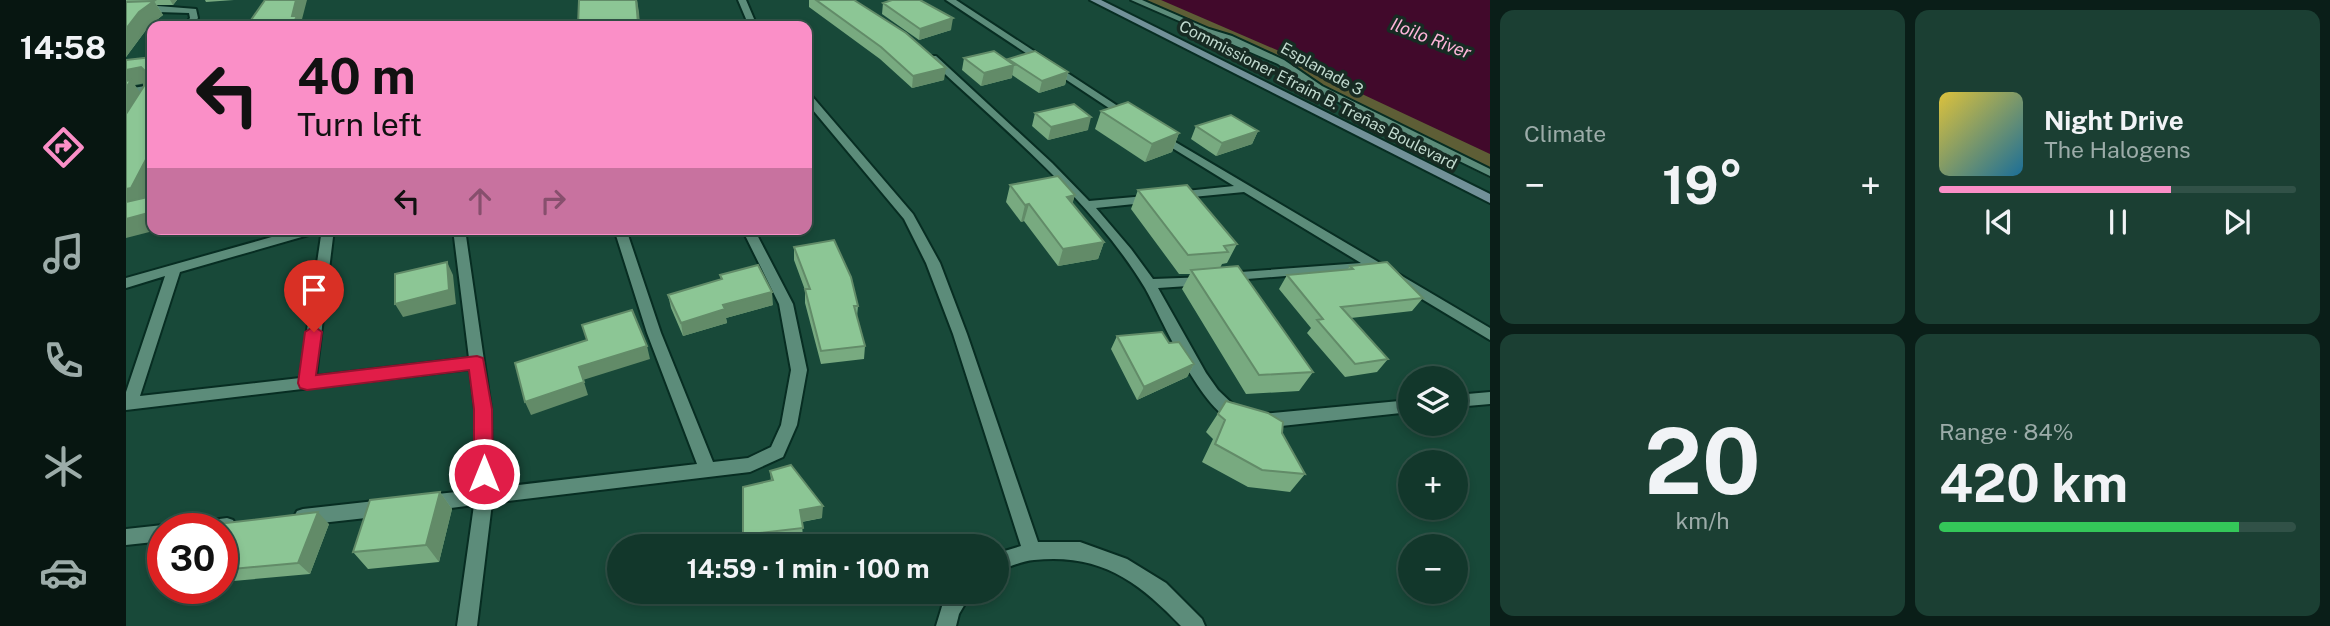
<!DOCTYPE html>
<meta charset="utf-8">
<style>
body{margin:0;font-family:"Public Sans",sans-serif;background:#1b3f33;color:#f1f3f6;height:100vh;display:flex;flex-direction:column;font-size:26px;white-space:nowrap}
*{box-sizing:border-box;margin:0}
p{font-size:23px;color:#9caca9}
.icon{flex:none;width:38px;height:38px;fill:none;stroke:currentColor;stroke-width:2;stroke-linecap:round;stroke-linejoin:round}
.map{position:relative;flex:1;overflow:hidden}
.sheet{display:flex;flex-direction:column;gap:10px;padding:10px;background:#0a1e18;width:840px}
.sheet>*{flex:none}
.banner{position:absolute;left:21px;top:21px;width:665px;height:214px;border-radius:14px;box-shadow:0 4px 10px #0003,0 0 0 2px #315147;background:#fa8fc7;color:#111;overflow:hidden}
.fabs{position:absolute;left:1272px;top:366px;display:grid;gap:14px}
.fabs a{display:grid;place-items:center;width:70px;height:70px;border-radius:50%;background:#12372b;box-shadow:0 4px 10px #0003,0 0 0 2px #315147;font-size:35px}
.speed{position:absolute;left:21px;top:513px;display:flex;gap:14px;font-size:35px;font-weight:700;text-align:center}
.speed>*{display:grid;place-content:center;width:91px;height:91px;border-radius:50%;background:#12372b;box-shadow:0 4px 10px #0003,0 0 0 2px #315147;line-height:1}
.speed .limit{border:10px solid #d22;background:#fff;color:#111}
.pin{position:absolute;display:grid;place-items:center;width:60px;height:60px;color:#fff;margin:-72px -30px;border-radius:50% 50% 50% 0;rotate:-45deg;box-shadow:0 0 7px #0007}
.pin .icon{rotate:45deg}
.me{position:absolute;width:77px;margin:-38px;rotate:0deg;stroke-linejoin:round;filter:drop-shadow(0 0 5px #0008)}
.turn{display:flex;align-items:center;gap:24px;height:147px;padding:0 35px;font-size:32px}
.turn .icon{width:91px;height:91px;stroke-width:2.5}
.turn b{display:block;font-size:49px;line-height:60px}
.lanes{display:flex;align-items:center;height:66px;padding:0 35px;background:#0003;justify-content:center;gap:35px;direction:ltr}
.lanes .off{opacity:.35}
.big{font-size:52px;font-weight:700;line-height:1.1}
.sheet .tile{flex:1;display:flex;flex-direction:column;justify-content:center;gap:10px;min-width:0;padding:0 24px;border-radius:14px;background:#1b3f33}
.sheet .dial{align-items:center;gap:0}
.dial b{font-size:91px;line-height:1}
.song{display:flex;align-items:center;gap:21px}
.cover{width:84px;height:84px;border-radius:10px;background:linear-gradient(135deg,hsl(50 70% 55%),hsl(200 70% 35%))}
.played{height:7px;border-radius:4px;background:linear-gradient(90deg,#fa8fc7 65%,#315147 65%)}
.keys{display:flex;justify-content:space-around;direction:ltr}
.heat{display:flex;justify-content:space-between;align-items:center;font-size:38px;direction:ltr}
.charge{height:10px;border-radius:5px;background:linear-gradient(90deg,#34c759 84%,#315147 0)}
.sheet .tiles{flex:1;display:grid;gap:10px;grid-template-columns:repeat(2,1fr)}
.trip{position:absolute;left:481px;top:534px;width:402px;height:70px;border-radius:35px;background:#12372b;box-shadow:0 4px 10px #0003,0 0 0 2px #315147;font-weight:700;line-height:70px;text-align:center}
main{display:flex;flex:1;min-height:0}
.menu{display:flex;flex-direction:column;width:126px;justify-content:space-around;align-items:center;background:#071611;color:#9caca9}
.menu .icon{width:49px;height:49px}
.menu .on{color:#fa8fc7}
.menu b{font-size:32px;color:#f1f3f6}
.map>svg:first-child{display:block}
.green{fill:#5e5e36}
.water{fill:#41092b}
.lines{fill:none;stroke-linecap:round;stroke-linejoin:round}
.pedestrian-casing{stroke:#072d22;stroke-width:4}
.minor-casing{stroke:#072d22;stroke-width:4}
.tertiary-casing{stroke:#072d22;stroke-width:4}
.secondary-casing{stroke:#072d22;stroke-width:4}
.pedestrian{fill:#5c8c7a;fill-rule:evenodd}
.minor{fill:#5c8c7a;fill-rule:evenodd}
.tertiary{fill:#5c8c7a;fill-rule:evenodd}
.secondary{fill:#729199;fill-rule:evenodd}
.wall{fill:#78aa80}
.shaded-wall{fill:#628b68}
.building{fill:#8cc695;stroke:#628b68;stroke-width:2}
.route{fill:#e11d48;stroke:#92132f;stroke-width:2}
.labels{text-anchor:middle;dominant-baseline:central;stroke-width:7;stroke-linejoin:round;paint-order:stroke}
.far-street-label{font-size:16px;fill:#c0d9ce;stroke:#172b23}
.far-water-label{font-size:18px;font-style:italic;fill:#feb4d9;stroke:#172b23}
</style>
<main>
<nav class="menu">
<b>14:58</b>
<svg class="icon on" aria-label="directions" viewBox="0 0 24 24"><path d="M12 3l9 9-9 9-9-9zM9 14v-3h6M13 9l2 2-2 2"/></svg>
<svg class="icon" aria-label="music" viewBox="0 0 24 24"><path d="M9 18V5l10-2v13"/><circle cx="6" cy="18" r="3"/><circle cx="16" cy="16" r="3"/></svg>
<svg class="icon" aria-label="phone" viewBox="0 0 24 24"><path d="M5 4h4l2 5-3 2q2 4 5 5l2-3 5 2v4C11 20 4 13 5 4z"/></svg>
<svg class="icon" aria-label="climate" viewBox="0 0 24 24"><path d="M12 3v18M4 7l16 10M4 17L20 7"/></svg>
<svg class="icon" aria-label="car" viewBox="0 0 24 24"><path d="M5 17H2v-5l4-1 3-4h7l3 4 3 1v5h-3M9 17h6M6 11h13"/><circle cx="7" cy="17" r="2"/><circle cx="17" cy="17" r="2"/></svg>
</nav>
<div class="map">
<svg width="1364" height="626" viewBox="0 0 1364 626">
<rect width="100%" height="100%" fill="#184939"/>
<path class="green" d="M 1003,0 L 1058,0 L 1364,138 L 1364,178 L 1187,89 L 1149,63 Z"/>
<path class="water" d="M 1035,0 L 1364,0 L 1364,154 L 1221,87 L 1181,63 Z"/>
<g class="lines">
<defs>
<path id="pedestrian" d="M 1005,0 L 1016,0 L 1083,29 L 1106,36 L 1158,60 L 1196,86 L 1364,169 L 1364,176 L 1188,90 L 1152,64 Z"/>
<path id="minor" d="M 820,0 L 830,0 L 1007,116 L 1002,119 L 998,118 Z
M 32,6 L 70,9 L 72,18 L 66,26 L 58,26 L 64,18 L 63,13 L 32,12 L 0,14 L 0,8 Z
M 804,56 L 810,56 L 926,163 L 963,201 L 1031,195 L 1033,198 L 1031,201 L 1027,202 L 970,208 L 1005,249 L 1027,279 L 1082,277 L 1084,280 L 1077,285 L 1032,288 L 1080,373 L 1092,390 L 1118,415 L 1116,420 C 1083,431 1033,312 1019,288 C 965,199 879,131 804,60 Z
M 26,85 L 26,91 L 0,95 L 0,89 Z
M 1034,133 L 1364,328 L 1364,340 L 1246,269 L 1096,281 L 1094,278 L 1096,275 L 1101,273 L 1235,263 L 1118,192 L 1046,199 L 1044,196 L 1050,192 L 1108,186 L 1030,138 L 1030,134 Z
M 174,229 L 195,229 L 193,232 L 54,272 L 14,396 L 174,378 L 196,229 L 208,229 L 190,376 L 343,358 L 327,229 L 339,229 L 365,409 L 366,488 L 571,464 L 521,333 L 488,229 L 500,229 L 535,333 L 587,462 L 622,458 L 645,447 L 655,425 L 665,370 L 653,304 L 616,229 L 628,229 L 667,304 L 681,370 L 671,425 L 657,457 L 624,472 L 366,503 L 351,626 L 331,626 L 348,505 L 302,511 L 296,508 L 293,503 L 296,498 L 302,495 L 349,490 L 349,409 L 344,369 L 0,410 L 0,392 L 39,276 L 0,288 L 0,278 Z
M 1364,392 L 1364,404 L 1330,407 L 1330,395 Z
M 1284,400 L 1284,412 L 1136,428 L 1130,426 L 1128,421 L 1130,416 L 1136,414 Z
M 258,500 L 264,502 L 267,508 L 264,514 L 258,516 L 177,525 L 171,523 L 168,517 L 171,511 L 177,509 Z
M 101,518 L 107,520 L 110,526 L 107,532 L 96,535 L 96,528 L 68,528 L 71,522 Z
M 37,525 L 44,528 L 37,528 L 37,541 L 0,545 L 0,529 Z"/>
<path id="tertiary" d="M 612,0 L 620,0 L 631,26 L 623,26 Z
M 681,94 L 685,95 L 787,214 L 814,263 L 841,334 L 912,542 L 954,542 L 1001,559 L 1040,583 L 1076,619 L 1079,626 L 1055,626 C 1012,581 974,553 908,560 C 896,561 883,567 872,571 L 872,553 L 895,546 L 827,334 L 800,263 L 778,219 L 681,103 Z
M 826,592 L 846,592 L 833,614 L 830,626 L 810,626 L 817,603 Z"/>
<path id="secondary" d="M 964,0 L 975,0 L 1364,194 L 1364,203 Z"/>
</defs>
<use href="#pedestrian" class="pedestrian-casing"/>
<use href="#minor" class="minor-casing"/>
<use href="#tertiary" class="tertiary-casing"/>
<use href="#secondary" class="secondary-casing"/>
<use href="#pedestrian" class="pedestrian"/>
<use href="#minor" class="minor"/>
<use href="#tertiary" class="tertiary"/>
<use href="#secondary" class="secondary"/>
</g>
<path class="wall" d="M 0,0 L 51,0 L 47,5 L 31,5 L 37,15 L 23,26 L 0,57 Z
M 79,0 L 108,0 L 80,2 Z
M 511,0 L 514,26 L 452,26 Z
M 683,0 L 728,0 L 818,80 L 786,88 L 754,59 L 683,7 Z
M 757,3 L 825,30 L 793,40 L 756,14 Z
M 838,58 L 882,61 L 882,59 L 942,72 L 939,85 L 913,93 L 886,75 L 886,78 L 855,86 L 836,70 Z
M 975,111 L 1053,133 L 1046,152 L 1019,162 L 969,129 Z
M 909,113 L 962,130 L 922,140 L 906,126 Z
M 1070,126 L 1132,131 L 1126,144 L 1090,156 L 1065,139 Z
M 884,185 L 949,195 L 946,203 L 978,242 L 972,259 L 932,266 L 898,221 L 895,222 L 880,202 Z
M 1012,190 L 1111,244 L 1101,263 L 1096,264 L 1094,268 L 1187,372 L 1173,391 L 1120,394 L 1056,289 L 1064,274 L 1053,274 L 1005,209 Z
M 668,247 L 732,306 L 731,317 L 739,346 L 738,359 L 695,364 L 679,303 L 679,290 L 668,260 Z
M 1224,266 L 1297,298 L 1286,311 L 1225,318 L 1262,359 L 1251,372 L 1219,377 L 1181,333 L 1185,328 L 1153,289 L 1161,275 L 1221,270 Z
M 594,275 L 647,305 L 600,318 L 601,323 L 557,336 L 545,308 L 542,295 L 595,280 Z
M 991,336 L 1043,343 L 1068,364 L 1061,377 L 1011,400 L 985,349 Z
M 1100,401 L 1156,433 L 1179,474 L 1164,492 L 1122,487 L 1076,462 L 1087,439 L 1080,432 Z
M 644,471 L 696,518 L 676,522 L 677,540 L 619,546 L 617,535 L 645,481 Z
M 314,492 L 326,509 L 313,562 L 242,569 L 227,552 Z
M 203,524 L 184,574 L 96,582 L 96,528 Z"/>
<path class="shaded-wall" d="M 44,0 L 51,0 L 47,5 Z
M 170,0 L 181,0 L 175,23 L 177,26 L 166,26 L 166,16 Z
M 511,0 L 513,12 L 514,26 L 513,26 L 512,23 Z
M 28,1 L 37,15 L 23,26 L 0,57 L 0,29 L 13,12 Z
M 827,18 L 825,30 L 793,40 L 794,29 Z
M 888,65 L 886,78 L 855,86 L 858,73 Z
M 15,67 L 26,82 L 9,85 L 16,95 L 0,121 L 0,70 Z
M 820,68 L 818,80 L 786,88 L 787,76 Z
M 942,72 L 939,85 L 913,93 L 916,81 Z
M 965,117 L 962,130 L 922,140 L 925,127 Z
M 1132,131 L 1126,144 L 1090,156 L 1096,143 Z
M 1053,133 L 1046,152 L 1019,162 L 1026,144 Z
M 26,148 L 26,187 L 18,204 L 0,209 L 0,189 Z
M 949,195 L 944,212 L 941,197 Z
M 903,204 L 898,221 L 895,222 L 899,205 Z
M 26,212 L 26,229 L 35,229 L 0,238 L 0,219 Z
M 978,242 L 972,259 L 932,266 L 937,249 Z
M 321,262 L 327,275 L 330,304 L 277,317 L 269,304 Z
M 646,292 L 647,305 L 600,318 L 601,323 L 557,336 L 555,323 L 597,305 Z
M 521,346 L 524,359 L 457,380 L 453,367 Z
M 1068,364 L 1061,377 L 1011,400 L 1018,387 Z
M 458,382 L 462,395 L 405,415 L 399,402 Z
M 314,492 L 326,509 L 313,562 L 300,545 Z
M 697,506 L 696,518 L 674,522 L 674,510 Z
M 192,512 L 203,524 L 184,574 L 172,563 Z"/>
<path class="building" d="M 139,0 L 170,0 L 166,16 L 171,16 L 166,26 L 105,26 L 109,21 L 125,20 Z
M 453,0 L 510,0 L 512,23 L 452,26 Z
M 690,0 L 728,0 L 780,33 L 820,68 L 787,76 L 755,47 Z
M 766,0 L 794,0 L 827,18 L 794,29 L 757,3 Z
M 28,1 L 13,12 L 0,29 L 0,2 Z
M 868,51 L 888,65 L 858,73 L 838,58 Z
M 909,51 L 942,72 L 916,81 L 882,59 Z
M 26,57 L 26,148 L 5,188 L 0,189 L 0,114 L 18,86 L 18,70 L 15,67 L 0,70 L 0,60 Z
M 5,80 L 0,88 L 0,81 Z
M 1002,102 L 1053,133 L 1026,144 L 975,111 Z
M 948,104 L 965,117 L 925,127 L 909,113 Z
M 1105,115 L 1132,131 L 1096,143 L 1070,126 Z
M 932,176 L 949,195 L 941,197 L 978,242 L 937,249 L 903,204 L 899,205 L 884,185 Z
M 1061,185 L 1111,244 L 1098,246 L 1102,252 L 1062,255 L 1012,190 Z
M 26,196 L 26,212 L 0,219 L 0,202 Z
M 708,240 L 725,277 L 732,306 L 728,306 L 739,346 L 695,351 L 679,289 L 684,289 L 668,247 Z
M 321,262 L 323,290 L 269,304 L 269,274 Z
M 1261,262 L 1297,298 L 1215,307 L 1262,359 L 1229,364 L 1191,320 L 1197,319 L 1161,275 L 1227,269 L 1224,266 Z
M 632,265 L 646,292 L 597,305 L 599,309 L 555,323 L 542,295 L 596,279 L 594,275 Z
M 1112,266 L 1187,372 L 1133,375 L 1065,270 Z
M 506,310 L 521,346 L 453,367 L 458,382 L 399,402 L 389,363 L 461,340 L 456,325 Z
M 1036,332 L 1043,343 L 1053,342 L 1068,364 L 1018,387 L 991,336 Z
M 1100,401 L 1142,413 L 1157,422 L 1156,433 L 1179,474 L 1136,470 L 1089,444 L 1099,420 L 1092,414 Z
M 665,465 L 697,506 L 674,510 L 677,528 L 617,535 L 617,487 L 647,480 L 644,471 Z
M 314,492 L 300,545 L 227,552 L 244,500 Z
M 192,512 L 172,563 L 96,570 L 96,528 L 82,528 L 83,525 Z"/>
<path class="route" d="M 188,326 L 196,332 L 190,375 L 351,356 L 357,358 L 366,409 L 367,474 L 364,480 L 358,483 L 351,480 L 348,474 L 348,409 L 343,370 L 181,390 L 174,388 L 172,383 L 179,332 Z"/>
<g class="labels">
<g class="far-street-label">
<text transform="translate(1196 69) rotate(29)">Esplanade 3</text>
<text transform="translate(1192 95) rotate(27)">Commissioner Efraim B. Treñas Boulevard</text>
</g>
<g class="far-water-label">
<text transform="translate(1305 38) rotate(21)">Iloilo River</text>
</g>
</g>
</svg>
<div class="fabs">
<a><svg class="icon" aria-label="layers" viewBox="0 0 24 24"><path d="M12 4l9 5-9 5-9-5zM3 14l9 5 9-5"/></svg></a>
<a>+</a>
<a>−</a>
</div>
<div class="speed"><div class="limit">30</div></div>
<div class="pin" style="left:188px;top:332px;background:#d93025"><svg class="icon" aria-label="arrive" viewBox="0 0 24 24"><path d="M6 21V4h12l-3 4 3 4H6"/></svg></div>
<svg class="me" style="left:358px;top:474px" viewBox="-20 -20 40 40"><circle r="17" fill="#e11d48" stroke="#fff" stroke-width="3"/><path d="M0-11L8 9 0 5-8 9z" fill="#fff"/></svg>
<div class="trip">14:59 · 1 min · 100 m</div>
<div class="banner">
<div class="turn"><svg class="icon" aria-label="left" viewBox="0 0 24 24"><path d="M17 20v-9H6M10 6l-5 5 5 5"/></svg><div><b>40 m</b>Turn left</div></div>
<div class="lanes"><svg class="icon" aria-label="left" viewBox="0 0 24 24"><path d="M17 20v-9H6M10 6l-5 5 5 5"/></svg><svg class="icon off" aria-label="ahead" viewBox="0 0 24 24"><path d="M12 20V5M6 11l6-6 6 6"/></svg><svg class="icon off" aria-label="right" viewBox="0 0 24 24"><path d="M7 20v-9h11M14 6l5 5-5 5"/></svg></div>
</div>
</div>
<section class="sheet">
<div class="tiles">
<div class="tile"><p>Climate</p>
<div class="heat"><a>−</a><b class="big">19°</b><a>+</a></div>
</div>
<div class="tile">
<div class="song"><i class="cover"></i><div><b>Night Drive</b><p>The Halogens</p></div></div>
<div class="played"></div>
<div class="keys"><svg class="icon" aria-label="previous" viewBox="0 0 24 24"><path d="M18 5L8 12l10 7zM5 5v14"/></svg><svg class="icon" aria-label="pause" viewBox="0 0 24 24"><path d="M8 5v14M16 5v14"/></svg><svg class="icon" aria-label="next" viewBox="0 0 24 24"><path d="M6 5l10 7-10 7zM19 5v14"/></svg></div>
</div>
<div class="tile dial"><b>20</b><p>km/h</p></div>
<div class="tile"><p>Range · 84%</p><b class="big">420 km</b><div class="charge"></div></div>
</div>
</section>
</main>
